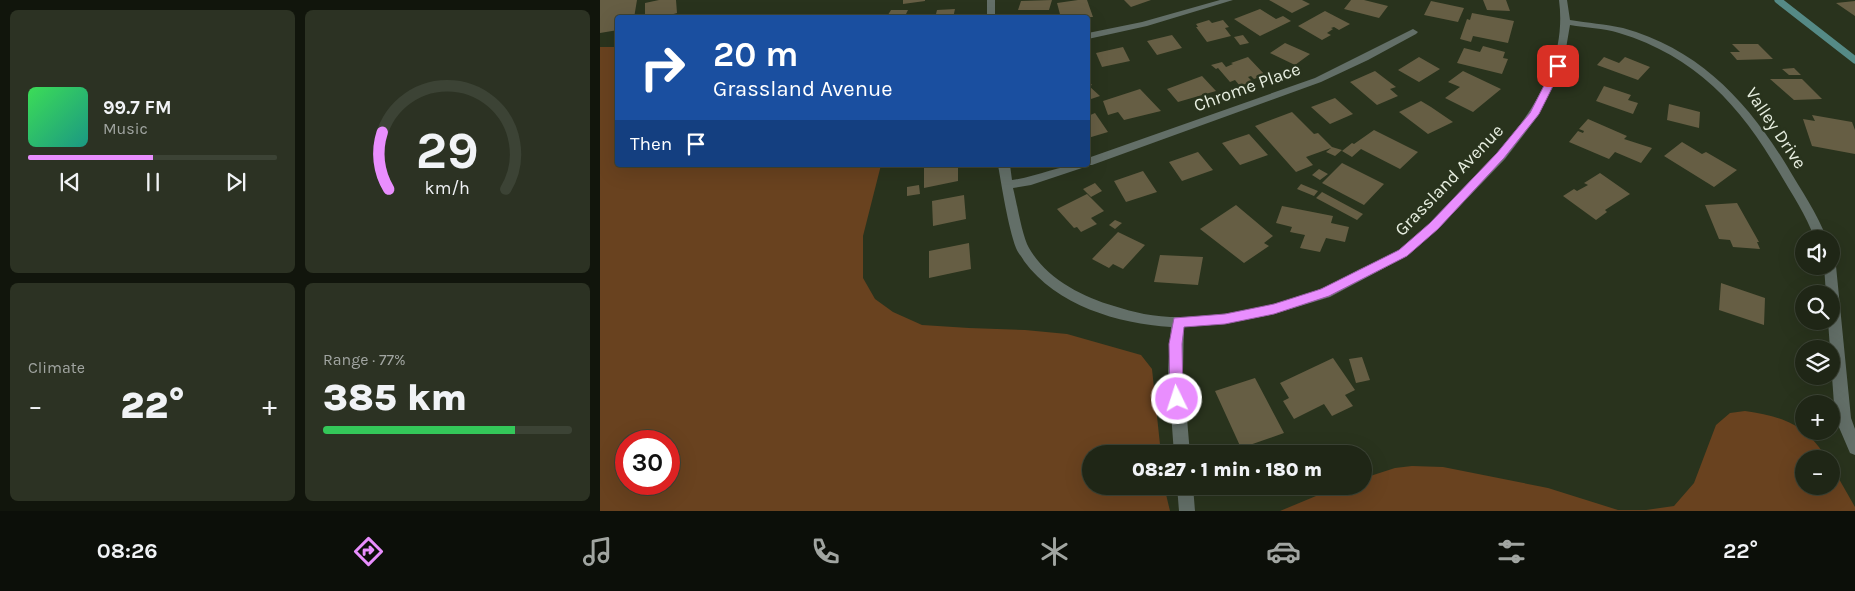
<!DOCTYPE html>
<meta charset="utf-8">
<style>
body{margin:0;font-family:Karla,sans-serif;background:#2c3223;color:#f1f3f6;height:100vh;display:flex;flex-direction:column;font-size:19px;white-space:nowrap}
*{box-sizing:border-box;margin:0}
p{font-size:16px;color:#a1a5a1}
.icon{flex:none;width:28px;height:28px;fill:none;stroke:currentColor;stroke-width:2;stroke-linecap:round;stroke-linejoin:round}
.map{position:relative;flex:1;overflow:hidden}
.sheet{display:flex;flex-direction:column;gap:10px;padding:10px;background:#11150c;width:600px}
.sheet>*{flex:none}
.hud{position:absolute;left:15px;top:15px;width:475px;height:152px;border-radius:5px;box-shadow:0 5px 20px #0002,0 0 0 1px #3c4335;background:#1a4fa0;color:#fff;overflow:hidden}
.controls{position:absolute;left:1195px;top:230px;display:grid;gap:10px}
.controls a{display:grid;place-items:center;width:45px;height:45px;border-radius:50%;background:#1f2616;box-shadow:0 5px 20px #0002,0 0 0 1px #3c4335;font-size:25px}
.speed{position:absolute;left:15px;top:430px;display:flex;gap:10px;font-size:25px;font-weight:700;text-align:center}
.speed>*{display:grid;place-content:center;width:65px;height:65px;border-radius:50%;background:#1f2616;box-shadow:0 5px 20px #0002,0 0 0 1px #3c4335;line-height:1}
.speed .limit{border:8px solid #d22;background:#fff;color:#111}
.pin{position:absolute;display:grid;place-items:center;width:42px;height:42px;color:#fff;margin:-21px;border-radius:10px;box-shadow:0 2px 8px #0006}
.me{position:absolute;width:55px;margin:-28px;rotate:356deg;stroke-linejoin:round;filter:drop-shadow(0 0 4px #0008)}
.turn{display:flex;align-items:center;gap:18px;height:105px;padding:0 15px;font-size:22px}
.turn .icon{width:65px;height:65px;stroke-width:2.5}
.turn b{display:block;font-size:35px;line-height:42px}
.then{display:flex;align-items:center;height:48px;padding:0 15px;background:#0003;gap:10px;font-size:19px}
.big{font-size:38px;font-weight:800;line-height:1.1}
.sheet .tile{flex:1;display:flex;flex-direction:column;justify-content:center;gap:8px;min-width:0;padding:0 18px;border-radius:8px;background:#2c3223}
.sheet .dial{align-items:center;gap:0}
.dial svg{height:130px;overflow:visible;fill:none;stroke:#3c4335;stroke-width:7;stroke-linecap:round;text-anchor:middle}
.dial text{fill:#f1f3f6;stroke:none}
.song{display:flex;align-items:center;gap:15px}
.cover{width:60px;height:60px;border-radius:8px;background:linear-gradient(135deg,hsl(130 70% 55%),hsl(170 70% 35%))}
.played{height:5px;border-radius:2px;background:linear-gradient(90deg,#e98efe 50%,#3c4335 50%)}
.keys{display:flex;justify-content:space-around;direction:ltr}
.heat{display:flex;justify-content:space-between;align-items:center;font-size:28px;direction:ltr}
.charge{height:8px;border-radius:4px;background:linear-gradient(90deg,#34c759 77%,#3c4335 0)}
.sheet .tiles{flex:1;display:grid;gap:10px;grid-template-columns:repeat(2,1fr)}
.trip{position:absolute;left:482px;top:445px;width:290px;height:50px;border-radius:25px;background:#1f2616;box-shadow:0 5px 20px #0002,0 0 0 1px #3c4335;font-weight:800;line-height:50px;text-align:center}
.dock{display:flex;height:80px;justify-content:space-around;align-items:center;background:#0c0f09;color:#a1a5a1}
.dock .icon{width:35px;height:35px}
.dock .active{color:#e98efe}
.dock b{font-size:22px;color:#f1f3f6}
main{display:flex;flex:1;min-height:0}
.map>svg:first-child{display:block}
.green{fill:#69421f;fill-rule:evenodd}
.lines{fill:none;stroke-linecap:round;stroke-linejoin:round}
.stream{stroke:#558a86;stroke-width:7}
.building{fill:#665e44}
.street{fill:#636f68;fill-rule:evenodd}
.route{fill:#e98efe;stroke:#975ca5}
.labels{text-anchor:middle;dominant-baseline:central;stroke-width:5;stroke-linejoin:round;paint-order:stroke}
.street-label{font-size:18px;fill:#e7eee0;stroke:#29331d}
</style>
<main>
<section class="sheet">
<div class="tiles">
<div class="tile">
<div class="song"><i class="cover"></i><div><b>99.7 FM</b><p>Music</p></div></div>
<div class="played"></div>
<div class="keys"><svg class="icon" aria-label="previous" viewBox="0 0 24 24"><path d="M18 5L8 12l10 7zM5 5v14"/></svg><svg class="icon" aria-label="pause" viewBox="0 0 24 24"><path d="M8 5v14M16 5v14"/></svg><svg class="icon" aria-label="next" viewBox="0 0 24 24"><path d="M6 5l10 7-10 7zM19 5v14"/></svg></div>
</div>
<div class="tile dial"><svg viewBox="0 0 100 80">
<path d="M14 69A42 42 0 1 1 86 69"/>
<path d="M14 69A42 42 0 0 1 10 34" stroke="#e98efe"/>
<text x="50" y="56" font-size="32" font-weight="700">29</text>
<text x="50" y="72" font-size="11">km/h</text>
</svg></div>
<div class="tile"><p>Climate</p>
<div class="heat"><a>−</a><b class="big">22°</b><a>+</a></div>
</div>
<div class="tile"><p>Range · 77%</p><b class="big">385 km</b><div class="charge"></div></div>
</div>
</section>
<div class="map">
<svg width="1255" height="511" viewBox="0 0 1255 511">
<rect width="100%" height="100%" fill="#29331d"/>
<path class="green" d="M 0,47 L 17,47 L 18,165 L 281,165 L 263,236 L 263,278 L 275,299 L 293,312 L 322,325 L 369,328 L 425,330 L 467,334 L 541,355 L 552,369 L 561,454 L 491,454 L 491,486 L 564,486 L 570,511 L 0,511 ZM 26,441 L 69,441 L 69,484 L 26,484 Z
M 1145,411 C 1182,416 1207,425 1227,459 L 1204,459 L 1204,486 L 1231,486 L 1231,465 L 1255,507 L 1255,511 L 680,511 L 740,486 L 764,486 L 764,478 L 795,468 L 812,466 L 843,467 L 948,488 L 1018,510 L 1046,510 L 1074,506 L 1094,483 L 1116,425 L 1130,413 Z"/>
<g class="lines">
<path class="stream" d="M 1178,0 L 1255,60"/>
</g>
<path class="building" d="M 0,0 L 37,0 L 34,18 L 18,18 L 18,30 L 0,33 Z
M 59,0 L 76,0 L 77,13 L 60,18 L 45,18 L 45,3 Z
M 303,0 L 325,0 L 325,1 L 303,4 Z
M 452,0 L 449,10 L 418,10 L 421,1 Z
M 478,0 L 487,0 L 493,17 L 461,18 L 457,3 Z
M 524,0 L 551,0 L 531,7 Z
M 669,0 L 702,0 L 710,4 L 692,13 Z
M 751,0 L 764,0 L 788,6 L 779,18 L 744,9 Z
M 883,0 L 906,0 L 910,11 L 887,10 Z
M 831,1 L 864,8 L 858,22 L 824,15 Z
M 1255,1 L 1255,16 L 1236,3 Z
M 355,9 L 353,18 L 335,18 L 337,10 Z
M 660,9 L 676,19 L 683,16 L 691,21 L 660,36 L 634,19 Z
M 291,10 L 308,10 L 304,18 L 286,18 Z
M 725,11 L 750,24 L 739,30 L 734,27 L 731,28 L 733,29 L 727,33 L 731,35 L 722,40 L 698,26 Z
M 872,13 L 914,21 L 908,43 L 873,36 L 871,42 L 860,39 L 867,19 L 870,20 Z
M 609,20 L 612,23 L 623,20 L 629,27 L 625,28 L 631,36 L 607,42 L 596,27 L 598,27 L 596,24 Z
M 572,35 L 582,48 L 557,55 L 547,41 Z
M 643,35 L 649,43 L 640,45 L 634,37 Z
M 685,43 L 710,54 L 695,65 L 670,53 Z
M 1132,44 L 1158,44 L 1173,59 L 1137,60 L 1130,52 L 1140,52 Z
M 883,46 L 905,52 L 903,58 L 908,59 L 902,74 L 857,63 L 864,48 L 880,52 Z
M 523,47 L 530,61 L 502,67 L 496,53 Z
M 648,57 L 665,75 L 654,79 L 651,76 L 648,77 L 653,82 L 640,86 L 635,80 L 630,82 L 618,68 L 616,69 L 611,65 L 622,62 L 626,67 L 633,64 L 631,63 Z
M 819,57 L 840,69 L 819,82 L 798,70 Z
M 1004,57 L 1019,63 L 1025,57 L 1050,67 L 1038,80 L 997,65 Z
M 1194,68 L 1201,75 L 1189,75 L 1182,69 Z
M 775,71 L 796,87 L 790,89 L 798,96 L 777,105 L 750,82 Z
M 863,71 L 901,89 L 873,112 L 845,98 L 860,87 L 848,82 Z
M 602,76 L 616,91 L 578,102 L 567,89 Z
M 1170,79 L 1202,79 L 1222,99 L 1194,100 Z
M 488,80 L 492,85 L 489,86 L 500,96 L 491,99 L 488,96 Z
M 1004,86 L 1031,95 L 1028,100 L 1038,103 L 1033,114 L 996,101 Z
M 540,89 L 561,111 L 524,120 L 518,112 L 508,115 L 503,101 Z
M 735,98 L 753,114 L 730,124 L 711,107 Z
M 821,101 L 831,107 L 853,122 L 828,134 L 799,112 Z
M 1069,104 L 1100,112 L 1099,128 L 1067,120 Z
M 692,112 L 714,134 L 718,133 L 732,147 L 742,150 L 735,156 L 726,152 L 731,148 L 706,157 L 713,165 L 696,172 L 655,126 Z
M 495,113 L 508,132 L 488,138 L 488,116 Z
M 1212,115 L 1252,122 L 1255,130 L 1255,154 L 1212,146 L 1203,119 L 1215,121 Z
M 988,119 L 1027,136 L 1024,139 L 1052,148 L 1041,163 L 1015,152 L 1009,159 L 969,142 L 978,131 L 983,133 L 984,131 L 979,129 Z
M 774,130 L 818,152 L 800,169 L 761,149 L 752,157 L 742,151 L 752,143 L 754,144 Z
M 649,134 L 668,155 L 640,165 L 622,143 Z
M 1082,142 L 1102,154 L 1106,152 L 1137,170 L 1114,187 L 1064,156 Z
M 598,152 L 613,170 L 582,181 L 569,162 Z
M 742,163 L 784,184 L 764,205 L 722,183 Z
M 324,165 L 358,165 L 358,181 L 324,188 Z
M 719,169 L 728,174 L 720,180 L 712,175 Z
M 543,171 L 557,192 L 526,202 L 514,181 Z
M 1000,173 L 1030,194 L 1005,210 L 1007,212 L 996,220 L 963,196 L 974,189 L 977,191 L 988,185 L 984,183 Z
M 495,183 L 502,191 L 491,197 L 483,189 Z
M 701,184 L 718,191 L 714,196 L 697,189 Z
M 319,185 L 320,194 L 307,196 L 307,187 Z
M 722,192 L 763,214 L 757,220 L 716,198 Z
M 487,194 L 504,211 L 491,218 L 497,224 L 481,232 L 477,227 L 474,228 L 457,209 Z
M 364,195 L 366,219 L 333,226 L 332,201 Z
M 1137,203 L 1159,242 L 1157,242 L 1160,249 L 1133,247 L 1130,240 L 1119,239 L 1105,205 Z
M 636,205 L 673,236 L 664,243 L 669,246 L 644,263 L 600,229 Z
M 682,206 L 733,216 L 731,223 L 749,227 L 745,242 L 726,238 L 720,252 L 700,248 L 705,235 L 690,232 L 692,227 L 676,223 Z
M 515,220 L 522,223 L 515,229 L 509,225 Z
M 518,232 L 545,245 L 523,269 L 513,264 L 509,268 L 492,259 Z
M 369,243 L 371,269 L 329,278 L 329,251 Z
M 560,255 L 603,257 L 598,285 L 554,282 Z
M 1121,283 L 1165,298 L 1164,325 L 1119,310 Z
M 762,357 L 770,380 L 756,383 L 749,359 Z
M 733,358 L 755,390 L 745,395 L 753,406 L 732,416 L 724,404 L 694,419 L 683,401 L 689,398 L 680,383 Z
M 655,378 L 684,433 L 641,448 L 615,391 Z"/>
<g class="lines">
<path class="street" d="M 387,0 L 395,0 L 395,18 L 387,18 Z
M 620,0 L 633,0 L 547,26 L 488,39 L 488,33 L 542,22 Z
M 959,0 L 967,0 L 970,20 C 988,23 1005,24 1023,28 C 1099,49 1147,101 1187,166 C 1201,190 1217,213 1227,239 L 1215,239 C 1206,215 1192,194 1179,172 C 1140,105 1095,56 1019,33 C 1003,28 986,28 970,25 L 963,66 L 938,116 L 905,159 L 838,229 L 807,256 L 730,297 L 674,314 L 625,324 L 584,327 L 583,371 L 590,454 L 574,454 L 568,371 L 571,327 C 518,324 456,305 424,261 C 422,257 418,253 416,248 C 408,226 402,188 398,165 L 410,165 L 412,180 C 437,177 458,165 484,165 L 482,168 L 431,185 L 413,188 C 417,203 422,236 429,248 C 446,278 482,297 514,306 C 524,309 534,312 544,314 C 595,324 672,308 720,289 C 733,284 746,277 758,270 C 772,263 788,258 800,249 C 830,227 855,197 881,170 C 926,123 968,68 959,0 Z
M 813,29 L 818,32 L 816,34 L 768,60 L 721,82 L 492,165 L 486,165 L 488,165 L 488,158 L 715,78 Z
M 1231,262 L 1236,266 L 1251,418 L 1255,429 L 1255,455 L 1250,453 L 1235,418 L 1228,321 L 1231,321 L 1231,294 L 1226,294 L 1224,266 L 1231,266 Z
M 577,486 L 593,486 L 595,511 L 579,511 Z"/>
</g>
<path class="route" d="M 955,64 L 963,66 L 939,114 L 904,158 L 838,229 L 807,256 L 729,296 L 674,314 L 625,324 L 584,327 L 582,344 L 583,399 L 581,403 L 577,405 L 572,403 L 570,399 L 569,344 L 574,318 L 625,314 L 674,304 L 721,289 L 799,250 L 830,223 L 897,153 L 930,113 Z"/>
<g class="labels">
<g class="street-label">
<text transform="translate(647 87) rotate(-20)">Chrome Place</text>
<text transform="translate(1176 128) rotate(56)">Valley Drive</text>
<text transform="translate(849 180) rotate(-46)">Grassland Avenue</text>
</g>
</g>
</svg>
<div class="controls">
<a><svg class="icon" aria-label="sound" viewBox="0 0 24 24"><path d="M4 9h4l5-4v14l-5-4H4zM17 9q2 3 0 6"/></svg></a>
<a><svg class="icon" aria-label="search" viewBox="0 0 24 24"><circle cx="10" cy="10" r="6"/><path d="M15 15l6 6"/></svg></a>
<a><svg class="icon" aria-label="layers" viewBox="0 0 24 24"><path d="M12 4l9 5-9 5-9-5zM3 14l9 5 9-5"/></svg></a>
<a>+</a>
<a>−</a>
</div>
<div class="speed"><div class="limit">30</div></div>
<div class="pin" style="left:958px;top:66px;background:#d93025"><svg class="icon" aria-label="arrive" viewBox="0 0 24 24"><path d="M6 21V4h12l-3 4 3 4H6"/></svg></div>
<svg class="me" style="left:577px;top:399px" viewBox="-20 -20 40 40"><circle r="17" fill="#e98efe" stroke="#fff" stroke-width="3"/><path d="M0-11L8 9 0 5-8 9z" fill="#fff"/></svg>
<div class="trip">08:27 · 1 min · 180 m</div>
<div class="hud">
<div class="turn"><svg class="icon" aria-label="right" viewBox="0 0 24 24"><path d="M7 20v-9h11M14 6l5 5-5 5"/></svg><div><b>20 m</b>Grassland Avenue</div></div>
<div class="then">Then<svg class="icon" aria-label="arrive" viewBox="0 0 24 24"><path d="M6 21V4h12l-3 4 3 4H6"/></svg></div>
</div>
</div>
</main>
<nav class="dock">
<b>08:26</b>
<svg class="icon active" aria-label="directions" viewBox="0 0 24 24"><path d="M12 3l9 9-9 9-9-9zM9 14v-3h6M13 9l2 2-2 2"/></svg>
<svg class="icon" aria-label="music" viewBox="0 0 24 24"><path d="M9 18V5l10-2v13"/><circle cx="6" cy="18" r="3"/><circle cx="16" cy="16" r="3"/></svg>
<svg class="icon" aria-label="phone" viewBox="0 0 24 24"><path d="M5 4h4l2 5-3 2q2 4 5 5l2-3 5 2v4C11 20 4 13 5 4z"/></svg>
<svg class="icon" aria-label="climate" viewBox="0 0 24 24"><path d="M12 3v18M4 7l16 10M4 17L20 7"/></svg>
<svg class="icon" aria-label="car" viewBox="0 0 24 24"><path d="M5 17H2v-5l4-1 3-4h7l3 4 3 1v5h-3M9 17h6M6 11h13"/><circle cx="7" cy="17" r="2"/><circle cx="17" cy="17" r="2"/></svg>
<svg class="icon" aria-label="filters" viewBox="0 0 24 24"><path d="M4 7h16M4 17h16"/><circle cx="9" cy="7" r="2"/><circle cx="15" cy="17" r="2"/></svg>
<b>22°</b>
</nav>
